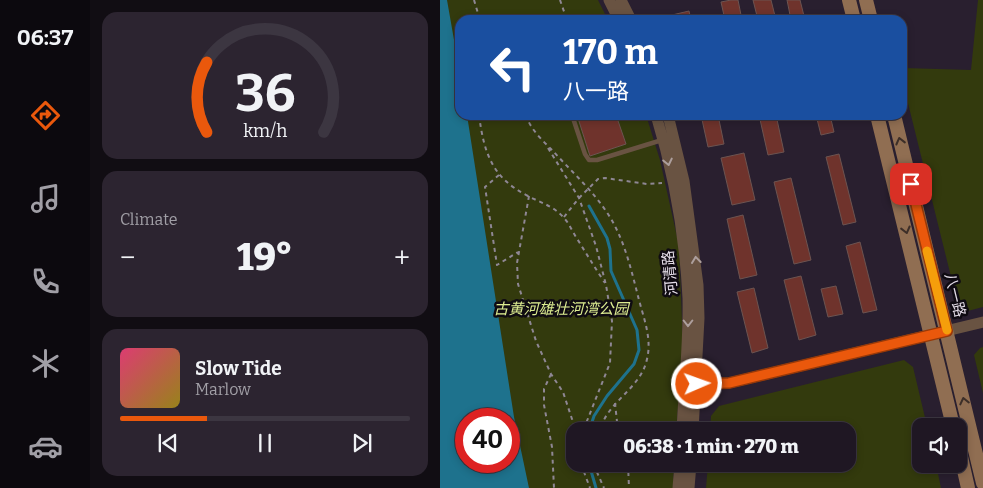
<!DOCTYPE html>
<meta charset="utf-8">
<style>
body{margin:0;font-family:Bitter,"Noto Sans SC",serif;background:#2c2430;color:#f1f3f6;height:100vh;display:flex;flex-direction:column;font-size:19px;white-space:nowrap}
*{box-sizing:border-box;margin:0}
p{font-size:16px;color:#a19fa6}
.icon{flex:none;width:28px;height:28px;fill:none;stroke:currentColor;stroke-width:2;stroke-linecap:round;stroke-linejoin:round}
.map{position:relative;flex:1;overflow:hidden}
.details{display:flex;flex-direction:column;gap:12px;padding:12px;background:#110d13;width:350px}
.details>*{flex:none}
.hud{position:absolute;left:15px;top:15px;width:452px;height:105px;border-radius:15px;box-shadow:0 2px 8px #0003,0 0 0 1px #3c3641;background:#1a4fa0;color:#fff;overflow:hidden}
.buttons{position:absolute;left:472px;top:418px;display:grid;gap:10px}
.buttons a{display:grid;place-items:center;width:55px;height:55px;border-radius:10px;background:#1f1723;box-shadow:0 2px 8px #0003,0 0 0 1px #3c3641;font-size:25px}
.speed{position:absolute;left:15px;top:408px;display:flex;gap:10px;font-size:25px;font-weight:700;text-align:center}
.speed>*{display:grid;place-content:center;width:65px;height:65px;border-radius:50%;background:#1f1723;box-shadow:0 2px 8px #0003,0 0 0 1px #3c3641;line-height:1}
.speed .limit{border:8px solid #d22;background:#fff;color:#111}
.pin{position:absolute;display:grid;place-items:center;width:42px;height:42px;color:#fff;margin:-21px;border-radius:10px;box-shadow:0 2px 8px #0006}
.me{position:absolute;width:55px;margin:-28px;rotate:88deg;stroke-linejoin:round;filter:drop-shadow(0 0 4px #0008)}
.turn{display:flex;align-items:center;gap:18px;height:105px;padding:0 25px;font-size:22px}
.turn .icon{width:65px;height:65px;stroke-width:2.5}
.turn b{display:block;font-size:35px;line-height:42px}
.big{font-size:38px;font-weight:800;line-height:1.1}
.details .widget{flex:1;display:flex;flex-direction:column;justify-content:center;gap:8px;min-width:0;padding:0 18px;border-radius:15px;background:#2c2430}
.details .dial{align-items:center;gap:0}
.dial svg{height:130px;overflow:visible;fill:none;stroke:#3c3641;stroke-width:7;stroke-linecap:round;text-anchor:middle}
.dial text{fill:#f1f3f6;stroke:none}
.song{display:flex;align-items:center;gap:15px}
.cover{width:60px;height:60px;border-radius:8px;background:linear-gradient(135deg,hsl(340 70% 55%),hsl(50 70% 35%))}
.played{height:5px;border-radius:2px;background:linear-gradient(90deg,#ea580c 30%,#3c3641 30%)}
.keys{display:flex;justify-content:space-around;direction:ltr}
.heat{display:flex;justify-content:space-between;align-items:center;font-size:28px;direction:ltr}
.trip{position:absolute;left:126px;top:422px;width:290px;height:50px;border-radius:15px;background:#1f1723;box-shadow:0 2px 8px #0003,0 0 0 1px #3c3641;font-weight:800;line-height:50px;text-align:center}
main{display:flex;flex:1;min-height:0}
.tab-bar{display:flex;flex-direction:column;width:90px;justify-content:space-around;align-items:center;background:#0c090e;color:#a19fa6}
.tab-bar .icon{width:35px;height:35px}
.tab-bar .current{color:#ea580c}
.tab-bar b{font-size:22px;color:#f1f3f6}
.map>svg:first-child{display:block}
.green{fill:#333a0d;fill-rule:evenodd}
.water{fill:#1e728d;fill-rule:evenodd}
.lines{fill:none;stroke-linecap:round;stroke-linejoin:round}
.stream{stroke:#1e728d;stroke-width:3}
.building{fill:#6f332c;stroke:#6c5451}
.path{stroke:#8f8794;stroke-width:2;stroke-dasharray:4 4;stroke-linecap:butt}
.service{stroke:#695342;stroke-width:4.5}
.tertiary{stroke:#695342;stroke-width:11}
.secondary{stroke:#906e52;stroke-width:14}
.oneway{stroke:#3c2e28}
.oneway2{stroke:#ad9f9d}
.route-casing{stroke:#983908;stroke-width:12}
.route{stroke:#ea580c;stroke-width:9}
.slow{stroke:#f59e0b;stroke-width:9}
.labels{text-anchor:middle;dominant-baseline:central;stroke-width:5;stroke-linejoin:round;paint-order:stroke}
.street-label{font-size:15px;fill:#e4dde8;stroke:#0f0b12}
.park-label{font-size:15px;font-style:italic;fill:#dded91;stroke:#0f0b12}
</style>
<main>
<nav class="tab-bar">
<b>06:37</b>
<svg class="icon current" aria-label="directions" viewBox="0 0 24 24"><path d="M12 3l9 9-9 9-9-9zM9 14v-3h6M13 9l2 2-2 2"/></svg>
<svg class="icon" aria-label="music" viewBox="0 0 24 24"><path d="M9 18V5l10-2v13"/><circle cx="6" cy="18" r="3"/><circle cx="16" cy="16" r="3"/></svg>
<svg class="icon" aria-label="phone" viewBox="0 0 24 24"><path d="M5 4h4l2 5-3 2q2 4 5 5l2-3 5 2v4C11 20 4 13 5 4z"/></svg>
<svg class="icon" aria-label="climate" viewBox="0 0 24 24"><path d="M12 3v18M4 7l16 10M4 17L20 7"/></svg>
<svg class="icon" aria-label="car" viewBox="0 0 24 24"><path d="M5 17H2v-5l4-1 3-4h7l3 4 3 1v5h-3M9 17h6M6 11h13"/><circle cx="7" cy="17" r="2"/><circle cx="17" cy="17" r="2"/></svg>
</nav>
<section class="details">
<div class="widget dial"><svg viewBox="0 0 100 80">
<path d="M14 69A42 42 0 1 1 86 69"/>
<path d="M14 69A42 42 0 0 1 14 26" stroke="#ea580c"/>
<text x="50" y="56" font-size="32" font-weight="700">36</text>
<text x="50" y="72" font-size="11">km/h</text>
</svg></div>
<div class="widget"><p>Climate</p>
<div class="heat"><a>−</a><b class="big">19°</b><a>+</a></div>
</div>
<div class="widget">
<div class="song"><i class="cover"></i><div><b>Slow Tide</b><p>Marlow</p></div></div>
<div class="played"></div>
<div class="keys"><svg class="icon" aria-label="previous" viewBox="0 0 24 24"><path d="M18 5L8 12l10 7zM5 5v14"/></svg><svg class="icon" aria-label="pause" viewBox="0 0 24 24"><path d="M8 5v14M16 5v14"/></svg><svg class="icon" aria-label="next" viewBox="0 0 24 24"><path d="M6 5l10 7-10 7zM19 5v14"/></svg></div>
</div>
</section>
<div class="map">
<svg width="543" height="488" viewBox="0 0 543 488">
<rect width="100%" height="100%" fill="#291f2f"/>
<path class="green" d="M 0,0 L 158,0 L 168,20 L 20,20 L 20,115 L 206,115 L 220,160 L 239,246 L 243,346 L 236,431 L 135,431 L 135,464 L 234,464 L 233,488 L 0,488 ZM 26,419 L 69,419 L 69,461 L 26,461 Z
M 538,0 L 543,0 L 543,307 L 520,313 L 463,83 L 463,68 L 531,70 Z
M 543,347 L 543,393 L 534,355 L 540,348 Z
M 464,360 L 473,367 L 487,426 L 481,426 L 481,464 L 496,464 L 501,488 L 266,488 L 268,464 L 408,464 L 408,431 L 270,431 L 271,416 L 279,406 Z"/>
<path class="water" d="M 0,0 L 7,0 L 20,74 L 20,115 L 27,115 L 74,417 L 89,488 L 0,488 ZM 26,419 L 69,419 L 69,461 L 26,461 Z"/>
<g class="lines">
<path class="stream" d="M 149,431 L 154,416 L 167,396 L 194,364 L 199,350 L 197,330 L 171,271 L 170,249 L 167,238 L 149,206
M 149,464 L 156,488"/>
</g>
<path class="building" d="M 291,0 L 298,0 L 302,20 L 285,20 L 281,2 Z
M 313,0 L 331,0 L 336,20 L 318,20 Z
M 347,0 L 360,0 L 365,20 L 351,20 Z
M 249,11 L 251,20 L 234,20 L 232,15 Z
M 137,115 L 176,115 L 186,144 L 150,156 Z
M 261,115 L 278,115 L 284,144 L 268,147 Z
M 319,115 L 336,115 L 344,152 L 328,155 Z
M 376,115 L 390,115 L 394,132 L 381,135 Z
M 304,153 L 315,200 L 292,205 L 281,158 Z
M 399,154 L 416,222 L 403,225 L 386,157 Z
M 351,178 L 371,260 L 354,264 L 334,182 Z
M 303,215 L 317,275 L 300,279 L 287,219 Z
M 420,242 L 437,310 L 423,313 L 406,246 Z
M 361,276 L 376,335 L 359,340 L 344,280 Z
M 396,286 L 403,314 L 388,317 L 381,289 Z
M 314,288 L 328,348 L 312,353 L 297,292 Z"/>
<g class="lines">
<path class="path" d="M 34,0 L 40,20
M 120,0 L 127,20
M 39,115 C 44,153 52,178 88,196 C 101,203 114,206 124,218 C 129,223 132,231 136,237 C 146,253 155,268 165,283
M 86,115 C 90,129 103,141 113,151 C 131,171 151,189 166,211 C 184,237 191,269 199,300 C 204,319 212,339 207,359 C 201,389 166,402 160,431
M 108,148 L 139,198 L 156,246 L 166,285 L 172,321 L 170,363 L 143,431
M 59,175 L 45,187 L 57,265 L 78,252
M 89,196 L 77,263 L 78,284 L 96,341 L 111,374 L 123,392 L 136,431
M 124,217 L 139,198 L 158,179 L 165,178 L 207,184 L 222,183
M 111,374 L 104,389 L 104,405 L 112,447 L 114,488
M 175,403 L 178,431
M 141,464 L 150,488
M 156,464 L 156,470 L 164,488
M 188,464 L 189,488"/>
<path class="service" d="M 132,115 L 145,154 L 149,160 L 157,160 L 222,140"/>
<path class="tertiary" d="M 169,0 L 179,20
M 181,0 L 191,20
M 216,115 C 234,174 245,237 248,298 C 249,342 244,387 242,431
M 228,115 L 244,181 L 258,285 L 259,318 L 253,431
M 251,384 L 289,383 L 543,322
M 238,488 L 240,464
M 249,488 L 251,464"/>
<path class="secondary" d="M 409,0 L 414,20
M 426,0 L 431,20
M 437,115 L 513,426
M 454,115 L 543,483
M 519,448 L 528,488"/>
</g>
<defs><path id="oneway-chevron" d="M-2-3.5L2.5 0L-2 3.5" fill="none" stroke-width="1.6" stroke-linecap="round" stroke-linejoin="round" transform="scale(1.25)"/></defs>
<g class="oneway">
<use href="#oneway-chevron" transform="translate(460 141) rotate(-104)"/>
<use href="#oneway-chevron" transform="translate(466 230) rotate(76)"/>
<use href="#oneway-chevron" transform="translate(524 401) rotate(-103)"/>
</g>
<g class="oneway2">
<use href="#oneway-chevron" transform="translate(228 162) rotate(78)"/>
<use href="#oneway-chevron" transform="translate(256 260) rotate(-97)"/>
<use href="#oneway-chevron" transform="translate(248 323) rotate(90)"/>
</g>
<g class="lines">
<defs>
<path id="route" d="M 257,384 L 289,383 L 507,331 L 471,184"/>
</defs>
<use href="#route" class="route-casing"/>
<use href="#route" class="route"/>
<path class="slow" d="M 487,251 L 507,330"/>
</g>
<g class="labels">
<g class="street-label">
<text transform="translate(230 273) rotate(-95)">河清路</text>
<text transform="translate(515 295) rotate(76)">八一路</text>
</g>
<g class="park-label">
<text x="121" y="309">古黄河雄壮河湾公园</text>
</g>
</g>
</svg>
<div class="buttons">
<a><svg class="icon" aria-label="sound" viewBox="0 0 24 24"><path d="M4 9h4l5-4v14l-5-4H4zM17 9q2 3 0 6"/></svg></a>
</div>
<div class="speed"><div class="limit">40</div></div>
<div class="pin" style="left:471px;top:184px;background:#d93025"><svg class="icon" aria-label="arrive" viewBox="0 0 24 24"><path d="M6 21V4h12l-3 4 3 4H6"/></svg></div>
<svg class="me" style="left:257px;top:384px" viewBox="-20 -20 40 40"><circle r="17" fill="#ea580c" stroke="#fff" stroke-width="3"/><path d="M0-11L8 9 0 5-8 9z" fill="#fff"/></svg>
<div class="trip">06:38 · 1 min · 270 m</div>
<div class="hud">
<div class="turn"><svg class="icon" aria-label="left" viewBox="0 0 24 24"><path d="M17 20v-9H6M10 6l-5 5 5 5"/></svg><div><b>170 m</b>八一路</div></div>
</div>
</div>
</main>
